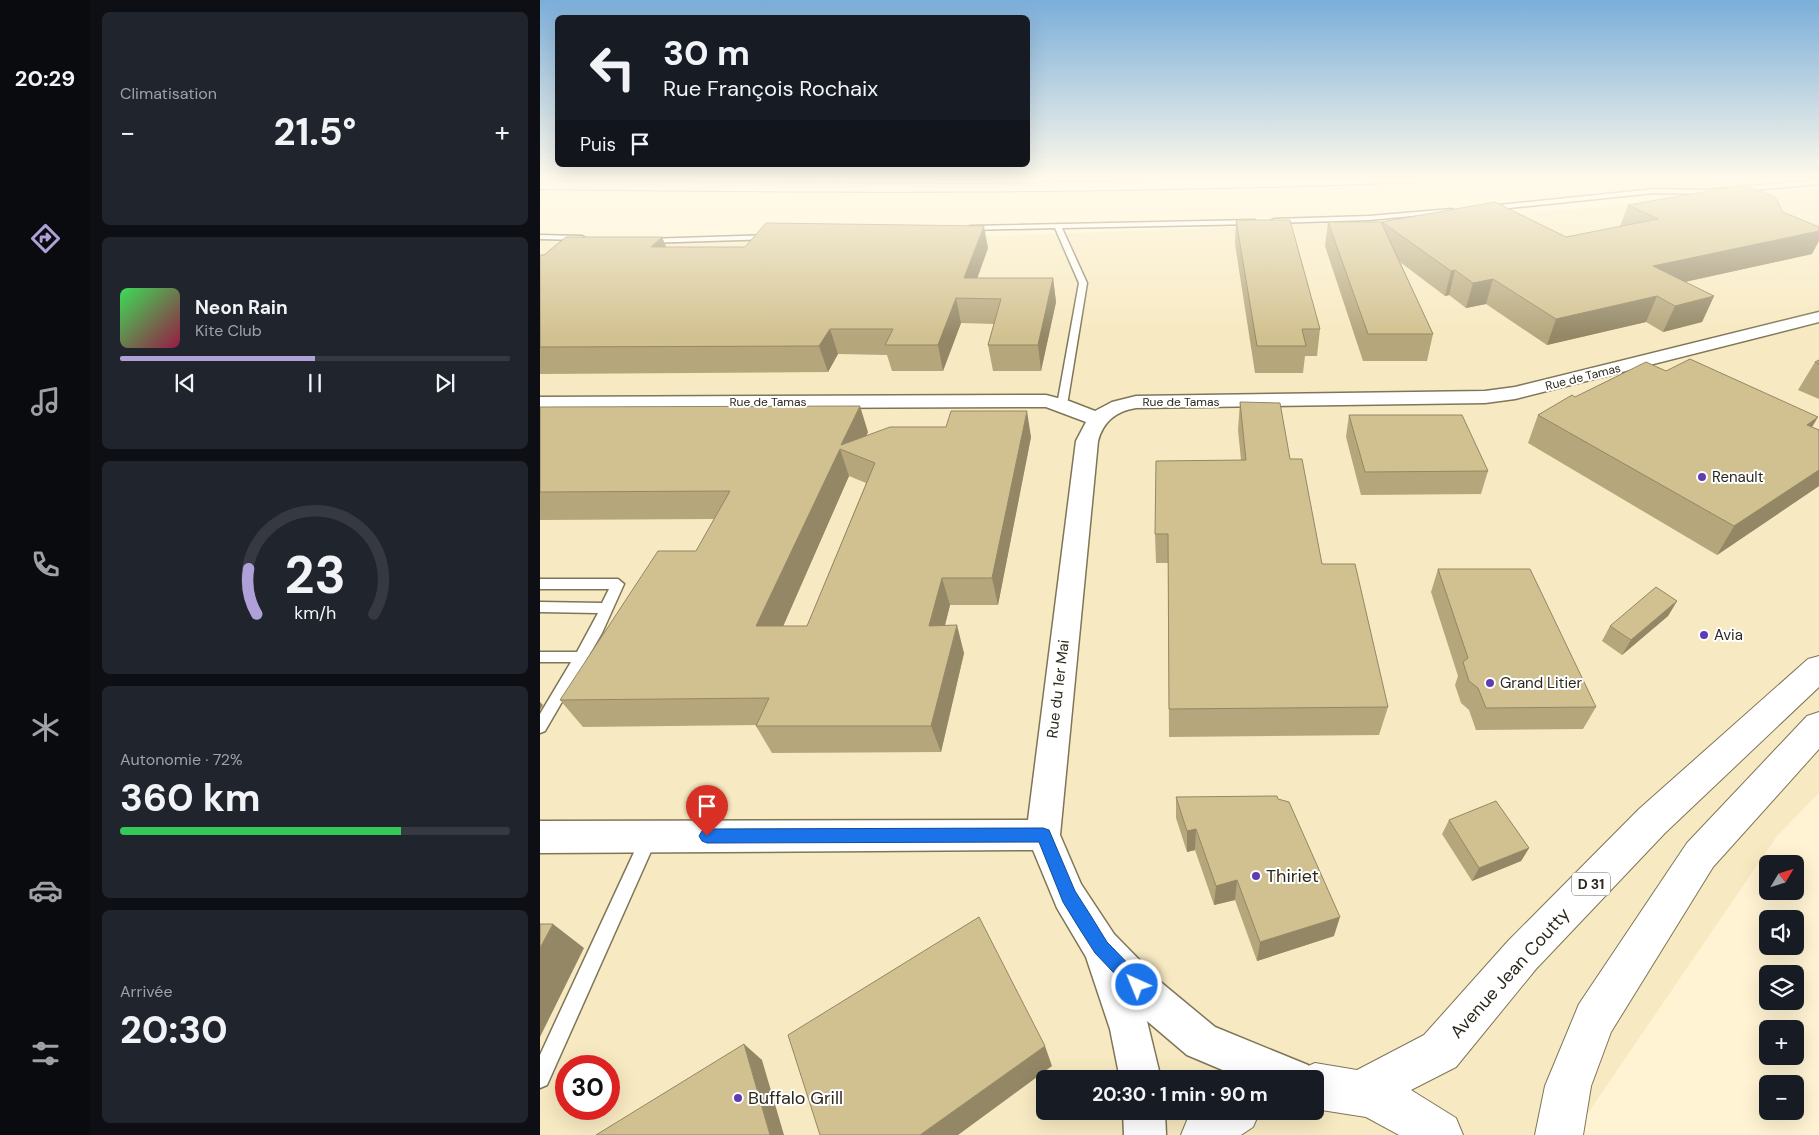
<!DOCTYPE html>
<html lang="fr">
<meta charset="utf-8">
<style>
body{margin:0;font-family:"DM Sans",sans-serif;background:#20242c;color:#f1f3f6;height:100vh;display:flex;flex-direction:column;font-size:19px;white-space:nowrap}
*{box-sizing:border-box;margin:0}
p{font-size:16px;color:#9ea1a6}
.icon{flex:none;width:28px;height:28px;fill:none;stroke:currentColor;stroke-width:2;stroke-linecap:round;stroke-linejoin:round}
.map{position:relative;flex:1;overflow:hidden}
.details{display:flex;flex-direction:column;gap:12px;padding:12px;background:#0d0f14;width:450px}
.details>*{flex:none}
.top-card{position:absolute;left:15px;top:15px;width:475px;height:152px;border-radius:8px;box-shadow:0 5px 20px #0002;background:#171b24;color:#f1f3f6;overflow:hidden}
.needle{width:32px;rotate:52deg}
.tools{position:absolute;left:1219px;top:855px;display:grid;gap:10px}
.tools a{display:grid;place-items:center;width:45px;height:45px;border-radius:8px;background:#171b24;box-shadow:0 5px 20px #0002;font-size:25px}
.speed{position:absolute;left:15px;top:1055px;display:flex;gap:10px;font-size:25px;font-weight:700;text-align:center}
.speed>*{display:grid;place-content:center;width:65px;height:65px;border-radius:50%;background:#171b24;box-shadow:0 5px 20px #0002;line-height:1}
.speed .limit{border:8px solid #d22;background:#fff;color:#111}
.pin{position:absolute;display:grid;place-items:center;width:42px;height:42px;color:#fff;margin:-51px -21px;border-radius:50% 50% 50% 0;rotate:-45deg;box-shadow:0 0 5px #0007}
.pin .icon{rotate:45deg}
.me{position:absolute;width:55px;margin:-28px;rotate:316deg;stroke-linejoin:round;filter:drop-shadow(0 0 4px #0008)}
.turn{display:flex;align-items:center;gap:18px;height:105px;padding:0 25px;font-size:22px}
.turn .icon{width:65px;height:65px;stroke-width:2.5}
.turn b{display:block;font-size:35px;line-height:42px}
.then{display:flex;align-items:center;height:48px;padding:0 25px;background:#0003;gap:10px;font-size:19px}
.big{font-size:38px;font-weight:700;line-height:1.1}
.details .widget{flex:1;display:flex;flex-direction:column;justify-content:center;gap:8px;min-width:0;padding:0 18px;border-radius:8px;background:#20242c}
.details .dial{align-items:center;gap:0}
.dial svg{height:130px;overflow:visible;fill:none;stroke:#363941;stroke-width:7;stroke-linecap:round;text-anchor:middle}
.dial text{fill:#f1f3f6;stroke:none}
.song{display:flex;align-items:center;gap:15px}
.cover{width:60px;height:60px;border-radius:8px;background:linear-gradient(135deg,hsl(130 70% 55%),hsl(340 70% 35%))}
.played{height:5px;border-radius:2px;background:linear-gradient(90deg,#afa1d8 50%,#363941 50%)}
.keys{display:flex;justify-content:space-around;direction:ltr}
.heat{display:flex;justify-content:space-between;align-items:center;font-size:28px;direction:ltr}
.charge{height:8px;border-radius:4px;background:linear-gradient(90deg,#34c759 72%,#363941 0)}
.trip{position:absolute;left:496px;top:1070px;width:288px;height:50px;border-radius:8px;background:#171b24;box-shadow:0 5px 20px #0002;font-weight:700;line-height:50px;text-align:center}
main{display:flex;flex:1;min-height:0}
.dock{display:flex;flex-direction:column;width:90px;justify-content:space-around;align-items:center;background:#090b0e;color:#9ea1a6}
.dock .icon{width:35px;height:35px}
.dock .on{color:#afa1d8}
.dock b{font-size:22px;color:#f1f3f6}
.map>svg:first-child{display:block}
.built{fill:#f7e9c1;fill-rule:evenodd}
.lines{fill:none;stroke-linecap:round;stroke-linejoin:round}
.lane-casing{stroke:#7f7558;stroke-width:3}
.street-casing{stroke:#7f7558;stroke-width:3}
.primary-casing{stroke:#7f7558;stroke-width:2}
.highway-casing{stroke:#7f7558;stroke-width:2}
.lane{fill:#fff;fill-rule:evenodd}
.street{fill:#fff;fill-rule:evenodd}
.primary{fill:#fff;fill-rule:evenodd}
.highway{fill:#fff;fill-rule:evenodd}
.wall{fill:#b5a67c;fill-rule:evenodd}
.shaded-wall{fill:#938765}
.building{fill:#d2c190;stroke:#938765;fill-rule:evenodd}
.route{fill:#1a73e8;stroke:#114b97}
.poi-dot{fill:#5f3cb4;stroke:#fff;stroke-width:2}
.labels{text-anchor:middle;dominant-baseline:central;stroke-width:4;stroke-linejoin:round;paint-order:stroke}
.far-street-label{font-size:12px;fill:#2d281c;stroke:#fff}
.shield{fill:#fff;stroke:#6c6860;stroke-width:1}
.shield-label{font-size:14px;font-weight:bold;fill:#2d281c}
.poi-label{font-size:15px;fill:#2d281c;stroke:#fff;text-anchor:start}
.street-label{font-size:15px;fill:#2d281c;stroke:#fff}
.near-poi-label{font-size:18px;fill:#2d281c;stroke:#fff;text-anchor:start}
.near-street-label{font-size:18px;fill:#2d281c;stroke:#fff}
</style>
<main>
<nav class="dock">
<b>20:29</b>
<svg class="icon on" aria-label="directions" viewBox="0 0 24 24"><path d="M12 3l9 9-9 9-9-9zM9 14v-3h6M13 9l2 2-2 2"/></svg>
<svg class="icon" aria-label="music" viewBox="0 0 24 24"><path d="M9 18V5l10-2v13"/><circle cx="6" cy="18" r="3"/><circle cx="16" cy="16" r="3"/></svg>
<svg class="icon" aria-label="phone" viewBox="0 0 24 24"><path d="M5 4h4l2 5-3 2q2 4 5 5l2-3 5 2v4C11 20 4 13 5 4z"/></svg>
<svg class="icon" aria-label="climate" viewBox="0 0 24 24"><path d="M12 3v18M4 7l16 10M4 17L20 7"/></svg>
<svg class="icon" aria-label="car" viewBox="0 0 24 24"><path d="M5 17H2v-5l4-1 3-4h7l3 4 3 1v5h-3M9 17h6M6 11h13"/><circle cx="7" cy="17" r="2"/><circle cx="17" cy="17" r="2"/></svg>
<svg class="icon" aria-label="filters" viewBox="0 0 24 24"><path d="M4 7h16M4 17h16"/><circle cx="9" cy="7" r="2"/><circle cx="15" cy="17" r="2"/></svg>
</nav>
<section class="details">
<div class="widget"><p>Climatisation</p>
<div class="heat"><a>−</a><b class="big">21.5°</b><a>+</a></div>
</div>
<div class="widget">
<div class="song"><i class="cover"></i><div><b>Neon Rain</b><p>Kite Club</p></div></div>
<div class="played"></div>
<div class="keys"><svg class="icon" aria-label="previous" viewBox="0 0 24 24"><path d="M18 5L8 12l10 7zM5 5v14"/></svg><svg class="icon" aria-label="pause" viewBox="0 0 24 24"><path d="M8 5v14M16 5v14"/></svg><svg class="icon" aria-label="next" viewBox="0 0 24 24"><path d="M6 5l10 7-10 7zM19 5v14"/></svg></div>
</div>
<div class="widget dial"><svg viewBox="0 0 100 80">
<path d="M14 69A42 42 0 1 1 86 69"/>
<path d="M14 69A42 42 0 0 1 9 41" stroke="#afa1d8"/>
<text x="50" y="56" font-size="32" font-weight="700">23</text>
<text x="50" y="72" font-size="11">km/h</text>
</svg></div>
<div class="widget"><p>Autonomie · 72%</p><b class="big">360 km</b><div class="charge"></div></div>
<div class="widget"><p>Arrivée</p><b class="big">20:30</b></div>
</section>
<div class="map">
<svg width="1279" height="1135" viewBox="0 0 1279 1135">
<rect width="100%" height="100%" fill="#fff3d3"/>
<path class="built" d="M 1279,188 L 1279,793 L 1237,836 L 1033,1135 L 0,1135 L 0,238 L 466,236 L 956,216 ZM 26,1066 L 69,1066 L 69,1109 L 26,1109 ZM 505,1079 L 775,1079 L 775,1111 L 505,1111 Z"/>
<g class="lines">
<defs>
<path id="lane" d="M 1279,180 L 1279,184 L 1166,194 L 1114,193 L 949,210 L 946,208 L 949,206 L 1114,189 L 1166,190 Z
M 912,209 L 915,211 L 914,212 L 829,220 L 734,223 L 730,221 L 734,219 L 829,216 Z
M 712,220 L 715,220 L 715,224 L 522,228 L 547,283 L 527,405 L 522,408 L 517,405 L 539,283 L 515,228 L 430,230 L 426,228 L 430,226 Z
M 0,235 L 42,236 L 46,238 L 42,240 L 0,239 Z
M 230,235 L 233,235 L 233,239 L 107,243 L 103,241 L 107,239 Z
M 0,579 L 78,579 L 84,584 L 62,633 L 5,731 L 0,733 L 0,714 L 31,662 L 0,662 L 0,652 L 37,652 L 58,613 L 0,612 L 0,602 L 62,603 L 69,589 L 0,589 Z
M 109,830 L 115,833 L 117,838 L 7,1085 L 0,1088 L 0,1055 L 103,833 Z"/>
<path id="street" d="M 1279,312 L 1279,322 L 975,399 L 945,403 L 596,408 C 576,411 563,422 558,441 L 520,835 L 541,884 L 574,934 L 623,984 L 675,1027 L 768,1065 L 774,1079 L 704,1079 L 647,1055 L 607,1021 L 621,1079 L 580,1079 L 570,1029 L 546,957 L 517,908 L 493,850 L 0,853 L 0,821 L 488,820 L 536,441 L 546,422 L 506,407 L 0,409 L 0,397 L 506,395 L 529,401 L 555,411 L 572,402 L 596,396 L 945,391 L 975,387 Z
M 583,1111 L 625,1111 L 626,1135 L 584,1135 Z"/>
<path id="primary" d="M 1279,656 L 1279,687 L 1125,833 L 996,969 L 916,1067 L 871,1090 L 916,1118 L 923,1135 L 859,1135 L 826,1117 L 775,1109 L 775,1079 L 755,1079 L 759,1070 L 775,1063 L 817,1070 L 884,1035 L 968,941 L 1099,809 L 1268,659 Z
M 1279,712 L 1279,749 L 1173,867 L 1071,1032 L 1051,1086 L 1043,1135 L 995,1135 L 1005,1086 L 1039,1004 L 1147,843 L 1267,716 Z
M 655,1111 L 720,1111 L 713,1127 L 701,1135 L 641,1135 L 648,1118 Z"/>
<path id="highway" d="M 755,178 L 881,178 L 874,182 C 583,194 291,193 0,189 L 0,181 L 437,184 Z"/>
</defs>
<use href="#lane" class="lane-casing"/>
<use href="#street" class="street-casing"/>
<use href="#primary" class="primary-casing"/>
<use href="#highway" class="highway-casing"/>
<use href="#lane" class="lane"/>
<use href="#street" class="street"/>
<use href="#primary" class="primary"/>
<use href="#highway" class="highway"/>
</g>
<path class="wall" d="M 1088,205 L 1243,212 L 1272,254 L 1145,282 L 1174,296 L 1162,322 L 1123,332 L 1106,322 L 1007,345 L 946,304 L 926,308 L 909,295 L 905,296 L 860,262 L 893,334 L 887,361 L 823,361 L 785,246 L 788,222 L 842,223 L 842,222 L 1026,237 L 1080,227 Z
M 696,220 L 780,329 L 777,356 L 765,356 L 763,373 L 715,373 L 695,244 Z
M 126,247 L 448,248 L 437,278 L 513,278 L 516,302 L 501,371 L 453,371 L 448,345 L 454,324 L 421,323 L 403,371 L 352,371 L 347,355 L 298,354 L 288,372 L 0,374 L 0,255 Z
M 1279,360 L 1279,399 L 1258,390 L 1275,362 Z
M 1126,371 L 1278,417 L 1272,427 L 1279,430 L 1279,486 L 1177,555 L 988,443 L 998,415 L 1035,397 Z
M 700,402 L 750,459 L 782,564 L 848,707 L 839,735 L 629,737 L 628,563 L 616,563 L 615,534 L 701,460 L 698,430 Z
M 0,407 L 328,432 L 326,436 L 491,437 L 458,605 L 410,605 L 405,625 L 424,653 L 401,752 L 232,753 L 216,726 L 217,725 L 43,727 L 20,700 L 156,551 L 174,519 L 0,520 ZM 309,476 L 326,483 L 267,626 L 243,626 Z
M 809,415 L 948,471 L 941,494 L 821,495 L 806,437 Z
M 898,569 L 1056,707 L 1043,729 L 936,730 L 929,710 L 921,703 L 915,685 L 918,676 L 891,592 Z
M 1137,601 L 1128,616 L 1082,655 L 1062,641 L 1070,626 Z
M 636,797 L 794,936 L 717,961 L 695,900 L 674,905 L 655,850 L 647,852 L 636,818 Z
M 909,820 L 989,848 L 981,861 L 932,881 L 902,834 Z"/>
<path class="shaded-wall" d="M 444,226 L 448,248 L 430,299 L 424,278 Z
M 1279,231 L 1279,241 L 1272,254 L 1103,291 L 1113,266 Z
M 122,237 L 132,260 L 111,247 Z
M 915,270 L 909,295 L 905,296 L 911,271 Z
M 513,278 L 516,302 L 501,371 L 498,345 Z
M 953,279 L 946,304 L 926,308 L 933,283 Z
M 1117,296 L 1106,322 L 1007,345 L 1016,319 Z
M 1174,296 L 1162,322 L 1123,332 L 1135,306 Z
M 416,298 L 421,323 L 403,371 L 398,345 Z
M 290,329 L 298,354 L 288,372 L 279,346 Z
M 320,406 L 328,432 L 317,456 L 301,445 Z
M 487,411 L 491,437 L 458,605 L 452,578 Z
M 1278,417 L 1261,445 L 1267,425 Z
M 300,449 L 309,476 L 231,654 L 216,626 Z
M 1279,470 L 1279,486 L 1177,555 L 1194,526 Z
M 402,578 L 410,605 L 398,653 L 389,626 Z
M 1137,601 L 1128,616 L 1082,655 L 1091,640 Z
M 417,625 L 424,653 L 401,752 L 391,726 Z
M 0,702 L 3,705 L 0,710 Z
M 656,829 L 655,850 L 647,852 L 647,831 Z
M 989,848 L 981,861 L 932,881 L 939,868 Z
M 697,880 L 695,900 L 674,905 L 676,886 Z
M 800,917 L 794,936 L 717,961 L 720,942 Z
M 13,924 L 44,948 L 0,1037 L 0,948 Z
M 204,1044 L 222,1060 L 244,1135 L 230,1135 Z
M 505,1046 L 512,1066 L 418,1135 L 380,1135 Z"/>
<path class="building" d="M 1204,185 L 1235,197 L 1243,212 L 1279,227 L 1279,231 L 1113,266 L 1174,296 L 1135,306 L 1117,296 L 1016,319 L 953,279 L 933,283 L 915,270 L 911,271 L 842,222 L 955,202 L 1026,237 L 1118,219 L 1088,205 Z
M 696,220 L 750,220 L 780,329 L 762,329 L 766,346 L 717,346 Z
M 788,222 L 841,222 L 893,334 L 828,334 Z
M 226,223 L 444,226 L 424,278 L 513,278 L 498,345 L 448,345 L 461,299 L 416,298 L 398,345 L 345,345 L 353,329 L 290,329 L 279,346 L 0,347 L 0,255 L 4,255 L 26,237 L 122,237 L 111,247 L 205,247 Z
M 1150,359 L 1278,417 L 1267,425 L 1279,430 L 1279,470 L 1194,526 L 998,415 L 1032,395 L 1035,397 L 1106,362 L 1126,371 Z
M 1279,360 L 1279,364 L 1275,362 Z
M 700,402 L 740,403 L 750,459 L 762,459 L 782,564 L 815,564 L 848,707 L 629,709 L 628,534 L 615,534 L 616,461 L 706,460 Z
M 320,406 L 301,445 L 350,427 L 406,427 L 411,411 L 487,411 L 452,578 L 402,578 L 389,626 L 417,625 L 391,726 L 216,726 L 229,698 L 20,700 L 118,551 L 156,551 L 190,491 L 0,492 L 0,407 ZM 300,449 L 335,463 L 267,626 L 216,626 Z
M 809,415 L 922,415 L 948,471 L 825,472 Z
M 898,569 L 990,569 L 1056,707 L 946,708 L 938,688 L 929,681 L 923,662 L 928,658 Z
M 1116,587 L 1137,601 L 1091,640 L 1070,626 Z
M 737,796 L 738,799 L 749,802 L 800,917 L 720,942 L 697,880 L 676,886 L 656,829 L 647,831 L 636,797 Z
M 956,801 L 989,848 L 939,868 L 909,820 Z
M 439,917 L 505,1046 L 380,1135 L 280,1135 L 248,1035 Z
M 0,924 L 13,924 L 0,948 Z
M 204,1044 L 230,1135 L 56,1135 Z"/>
<linearGradient id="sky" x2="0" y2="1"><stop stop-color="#7baeda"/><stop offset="0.53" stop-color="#fffaeb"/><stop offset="1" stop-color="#fffaeb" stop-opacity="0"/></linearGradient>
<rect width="1279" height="337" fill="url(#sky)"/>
<path class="route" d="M 503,828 L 509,830 L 535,891 L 551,916 L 567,942 L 603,979 L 606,985 L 603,991 L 597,994 L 591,991 L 555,953 L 539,928 L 523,902 L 499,842 L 167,843 L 162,841 L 159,836 L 162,831 L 167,829 Z"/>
<g class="poi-dot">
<circle cx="1162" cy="477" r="5"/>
<circle cx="1164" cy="635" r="5"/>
<circle cx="950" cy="683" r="5"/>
<circle cx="716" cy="876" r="5"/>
<circle cx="198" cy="1098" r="5"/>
</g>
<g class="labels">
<g class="far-street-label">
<text transform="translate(1043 377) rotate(-14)">Rue de Tamas</text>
<text x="228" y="402">Rue de Tamas</text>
<text x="641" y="402">Rue de Tamas</text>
</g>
<rect class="shield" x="1032" y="872.5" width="38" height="23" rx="4"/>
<g class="shield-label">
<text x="1051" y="884">D 31</text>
</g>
<g class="poi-label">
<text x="1172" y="477">Renault</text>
<text x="1174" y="635">Avia</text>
<text x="960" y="683">Grand Litier</text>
</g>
<g class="street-label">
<text transform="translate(518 689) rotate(-83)">Rue du 1er Mai</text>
</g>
<g class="near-poi-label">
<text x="726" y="876">Thiriet</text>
<text x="208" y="1098">Buffalo Grill</text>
</g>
<g class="near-street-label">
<text transform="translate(970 973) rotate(-48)">Avenue Jean Coutty</text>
</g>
</g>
</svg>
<div class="tools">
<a><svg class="needle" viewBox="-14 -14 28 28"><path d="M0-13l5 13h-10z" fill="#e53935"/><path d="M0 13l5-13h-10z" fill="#9ea1a6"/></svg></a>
<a><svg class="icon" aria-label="sound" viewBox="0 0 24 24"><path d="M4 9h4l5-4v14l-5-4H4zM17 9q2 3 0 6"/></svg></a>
<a><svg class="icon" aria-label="layers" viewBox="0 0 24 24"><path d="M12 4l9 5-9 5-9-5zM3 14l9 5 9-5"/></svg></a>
<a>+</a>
<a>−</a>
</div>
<div class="speed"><div class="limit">30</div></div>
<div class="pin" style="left:167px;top:836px;background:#d93025"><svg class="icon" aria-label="arrive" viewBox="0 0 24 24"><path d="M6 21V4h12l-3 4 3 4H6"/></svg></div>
<svg class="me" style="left:597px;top:985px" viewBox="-20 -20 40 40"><circle r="17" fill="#1a73e8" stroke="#fff" stroke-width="3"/><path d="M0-11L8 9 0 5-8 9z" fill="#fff"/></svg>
<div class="trip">20:30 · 1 min · 90 m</div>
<div class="top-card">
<div class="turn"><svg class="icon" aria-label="left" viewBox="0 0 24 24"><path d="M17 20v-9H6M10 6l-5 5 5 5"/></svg><div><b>30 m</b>Rue François Rochaix</div></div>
<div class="then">Puis<svg class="icon" aria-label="arrive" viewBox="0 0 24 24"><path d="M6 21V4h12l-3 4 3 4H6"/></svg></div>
</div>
</div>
</main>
